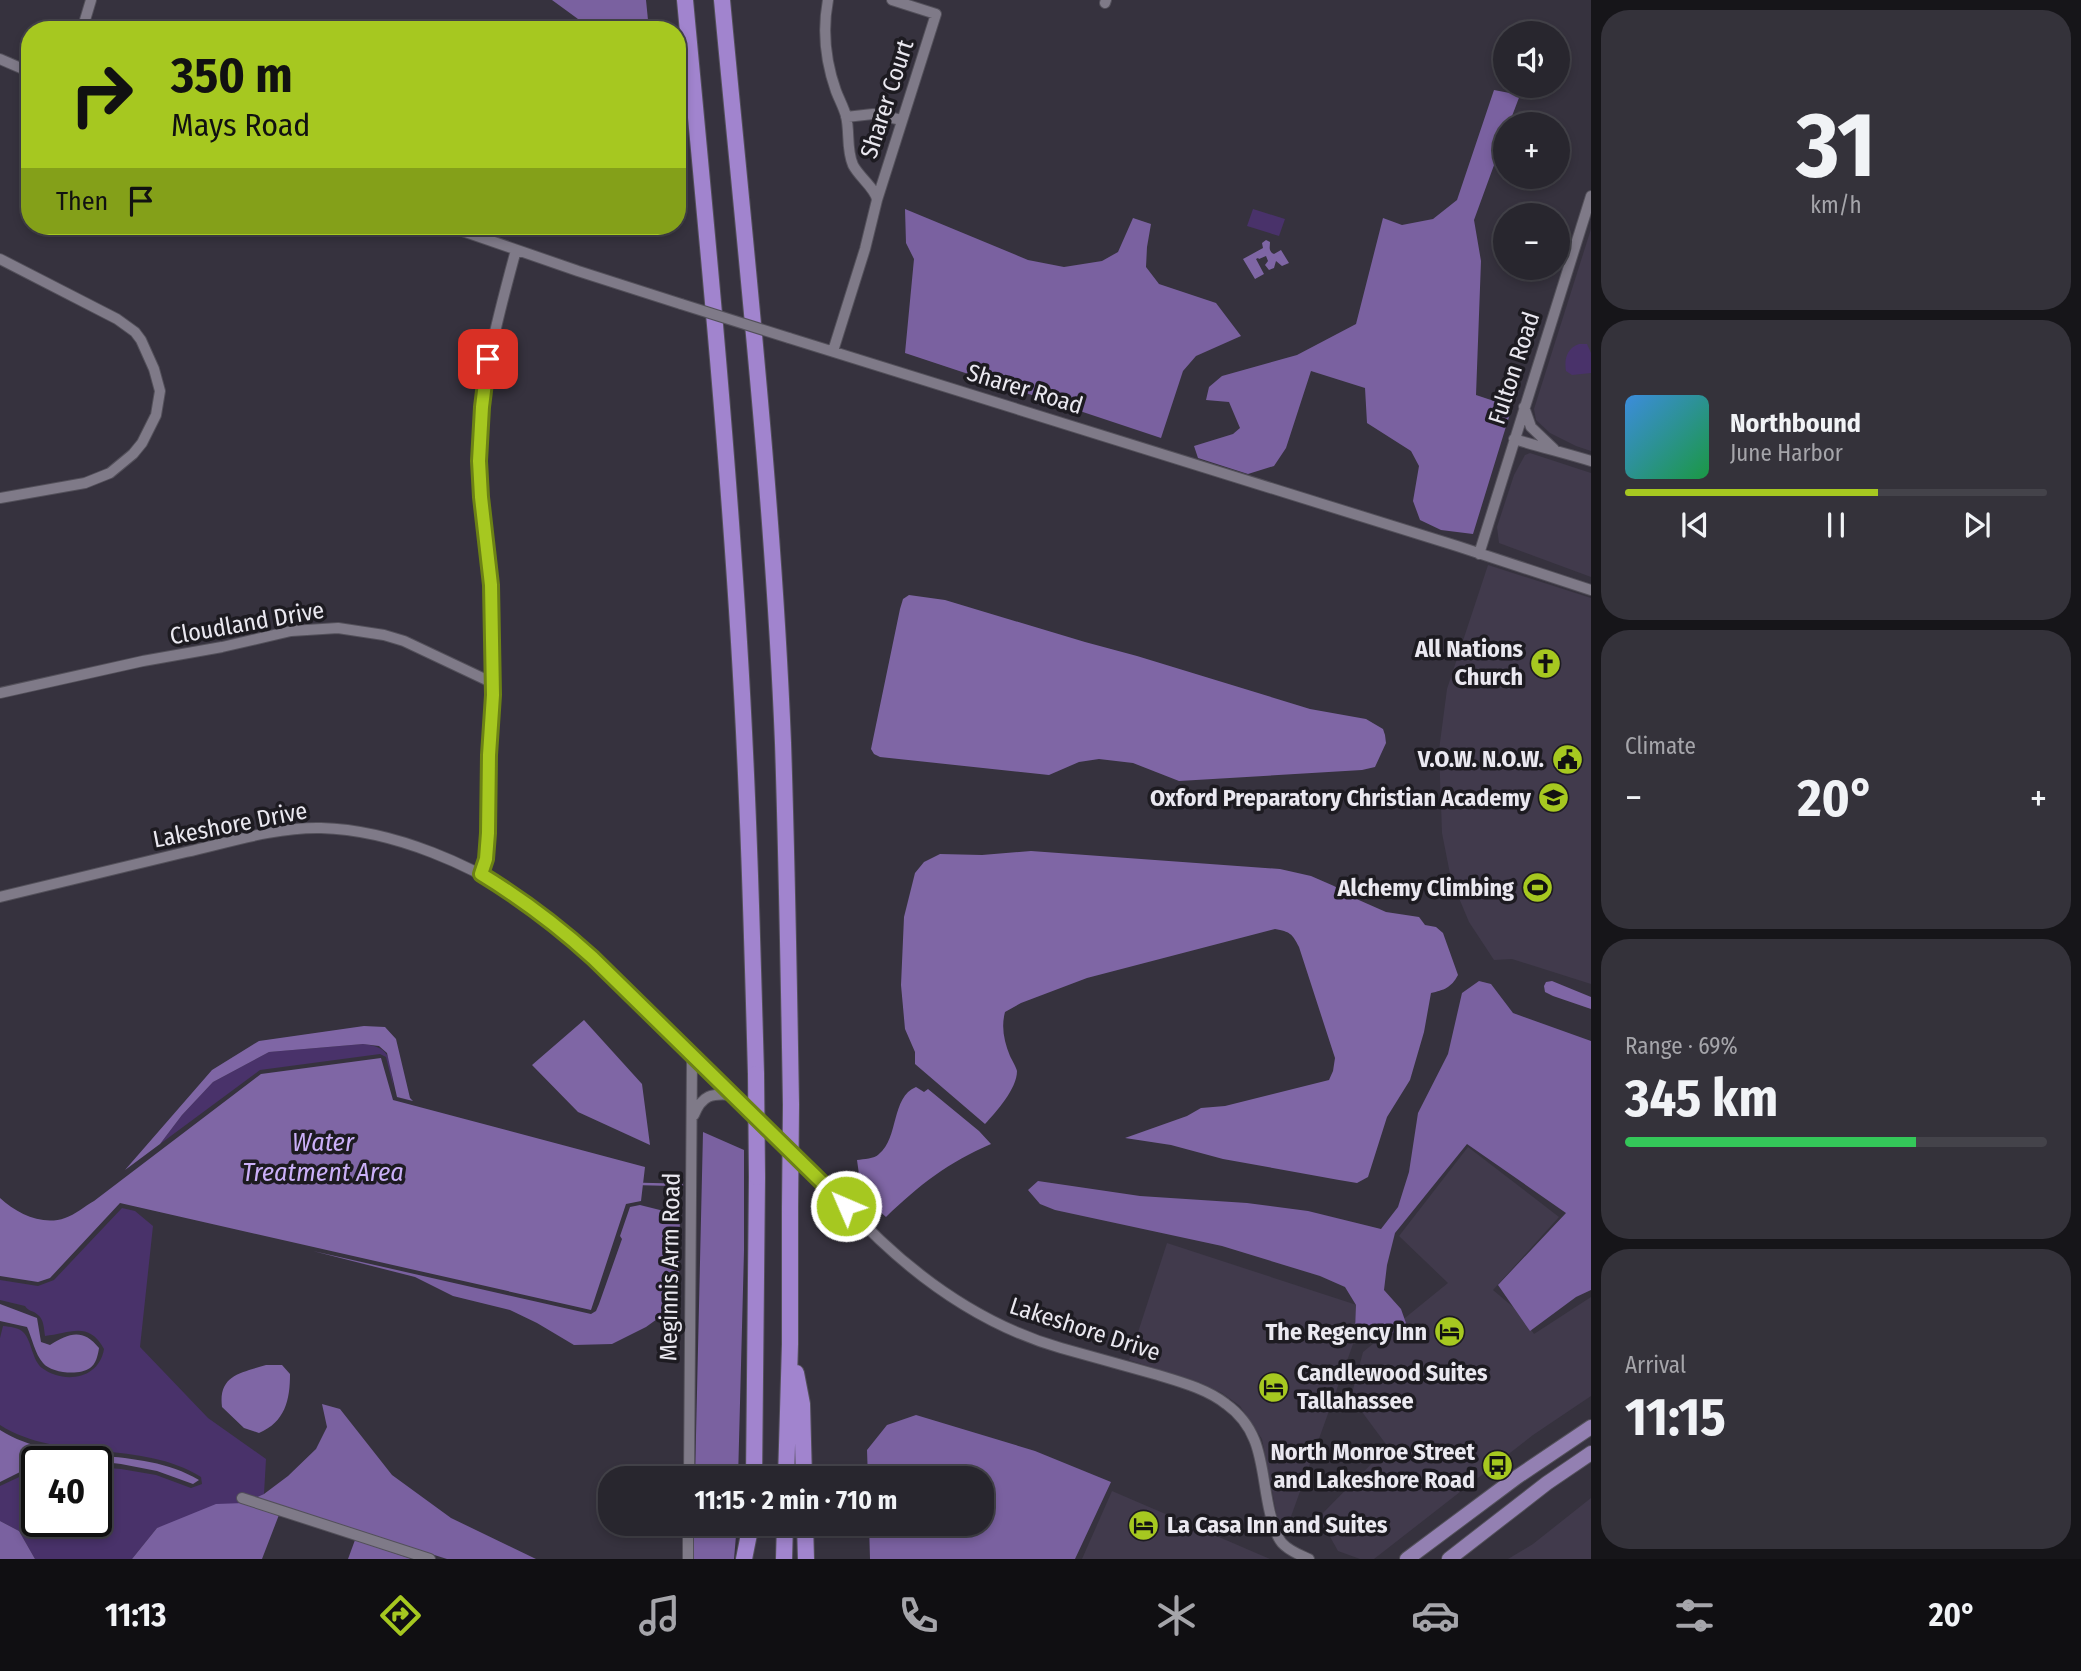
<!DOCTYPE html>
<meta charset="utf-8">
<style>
body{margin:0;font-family:"Fira Sans Condensed",sans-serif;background:#34323a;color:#f1f3f6;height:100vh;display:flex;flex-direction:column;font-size:26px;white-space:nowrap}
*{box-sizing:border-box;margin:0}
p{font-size:23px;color:#a5a5aa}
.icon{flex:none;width:38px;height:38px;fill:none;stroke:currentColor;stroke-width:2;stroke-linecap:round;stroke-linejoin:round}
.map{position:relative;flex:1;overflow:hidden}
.drawer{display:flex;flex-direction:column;gap:10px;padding:10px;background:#161519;width:490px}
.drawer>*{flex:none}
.hud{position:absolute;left:21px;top:21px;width:665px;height:214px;border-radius:28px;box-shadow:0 4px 10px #0003,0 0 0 2px #44434a;background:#a6c820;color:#111;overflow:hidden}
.controls{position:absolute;left:1493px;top:21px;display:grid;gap:14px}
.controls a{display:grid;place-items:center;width:77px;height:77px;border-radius:50%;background:#28262e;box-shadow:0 4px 10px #0003,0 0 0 2px #44434a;font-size:35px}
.speed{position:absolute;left:21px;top:1446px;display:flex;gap:14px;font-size:35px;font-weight:700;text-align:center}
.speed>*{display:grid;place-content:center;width:91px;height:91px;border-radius:50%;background:#28262e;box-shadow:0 4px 10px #0003,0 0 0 2px #44434a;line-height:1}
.speed .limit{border:4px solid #111;border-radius:10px;background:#fff;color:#111}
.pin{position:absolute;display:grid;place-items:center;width:60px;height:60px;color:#fff;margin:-30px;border-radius:14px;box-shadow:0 4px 10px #0006}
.me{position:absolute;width:77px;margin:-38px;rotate:315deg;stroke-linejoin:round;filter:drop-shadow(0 0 5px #0008)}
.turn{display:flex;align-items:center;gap:24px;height:147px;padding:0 35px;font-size:32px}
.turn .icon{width:91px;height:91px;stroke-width:2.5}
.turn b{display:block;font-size:49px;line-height:60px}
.then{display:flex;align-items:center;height:66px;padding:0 35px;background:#0003;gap:14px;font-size:26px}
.big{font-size:52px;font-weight:700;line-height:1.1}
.drawer .card{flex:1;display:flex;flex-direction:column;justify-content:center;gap:10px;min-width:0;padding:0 24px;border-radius:28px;background:#34323a}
.drawer .dial{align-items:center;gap:0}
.dial b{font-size:91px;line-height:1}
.song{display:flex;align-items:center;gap:21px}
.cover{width:84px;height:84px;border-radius:10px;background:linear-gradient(135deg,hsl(210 70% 55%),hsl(140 70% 35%))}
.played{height:7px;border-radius:4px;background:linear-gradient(90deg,#a6c820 60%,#44434a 60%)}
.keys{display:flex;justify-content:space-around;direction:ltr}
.heat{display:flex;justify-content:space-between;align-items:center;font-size:38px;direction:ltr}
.charge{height:10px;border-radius:5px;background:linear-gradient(90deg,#34c759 69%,#44434a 0)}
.trip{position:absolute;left:598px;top:1466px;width:396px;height:70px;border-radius:28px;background:#28262e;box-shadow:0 4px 10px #0003,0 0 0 2px #44434a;font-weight:700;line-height:70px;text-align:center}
.dock{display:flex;height:112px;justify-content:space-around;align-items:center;background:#100f12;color:#a5a5aa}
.dock .icon{width:49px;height:49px}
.dock .selected{color:#a6c820}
.dock b{font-size:32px;color:#f1f3f6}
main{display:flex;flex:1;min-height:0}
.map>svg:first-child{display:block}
.built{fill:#413a4c}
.green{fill:#49326a}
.forest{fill:#7a61a0}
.water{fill:#7f66a5}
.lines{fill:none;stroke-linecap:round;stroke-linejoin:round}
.stream{stroke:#7f66a5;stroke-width:2.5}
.minor-casing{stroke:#53505a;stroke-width:12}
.major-casing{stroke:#53505a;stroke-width:16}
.highway-casing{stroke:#53505a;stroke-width:18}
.minor{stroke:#7f7a88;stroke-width:10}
.major{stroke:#9380b2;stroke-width:14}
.highway{stroke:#a184ce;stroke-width:16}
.minor-bridge-casing{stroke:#53505a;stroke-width:12;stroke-linecap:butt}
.highway-bridge-casing{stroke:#53505a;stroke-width:18;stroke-linecap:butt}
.minor-bridge{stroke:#7f7a88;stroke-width:10}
.highway-bridge{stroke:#a184ce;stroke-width:16}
.route-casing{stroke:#6c8215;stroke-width:18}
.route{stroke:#a6c820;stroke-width:12}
.labels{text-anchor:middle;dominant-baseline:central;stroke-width:7;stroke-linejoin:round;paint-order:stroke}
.street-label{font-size:24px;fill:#eae8f0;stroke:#1d1b21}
.poi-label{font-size:24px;font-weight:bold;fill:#eae8f0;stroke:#1d1b21;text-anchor:end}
.water-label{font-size:26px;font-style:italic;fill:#cbb0f8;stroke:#1d1b21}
</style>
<main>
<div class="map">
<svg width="1591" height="1559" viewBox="0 0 1591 1559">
<rect width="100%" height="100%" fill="#36323e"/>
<path class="built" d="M 1591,229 L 1591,451 L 1576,446 L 1550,433 L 1536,420 L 1534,409 Z
M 1530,453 L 1591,473 L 1591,577 L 1499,543 L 1497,527 L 1514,475 L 1525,455 Z
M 1488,565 L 1591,598 L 1591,984 L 1512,959 L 1494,960 L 1469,922 L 1451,879 L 1442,833 L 1439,750 L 1447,689 Z
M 1468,1147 L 1559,1217 L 1493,1290 L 1519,1312 L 1534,1334 L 1591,1297 L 1591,1396 L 1533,1435 L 1374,1559 L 1360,1559 L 1338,1551 L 1319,1517 L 1388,1447 L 1351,1397 L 1363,1352 L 1448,1283 L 1399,1236 Z
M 1167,1243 L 1366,1308 L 1284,1536 L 1277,1517 L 1262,1439 L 1240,1406 L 1222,1393 L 1199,1382 L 1129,1360 Z
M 1112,1491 L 1270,1559 L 1082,1559 Z
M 1591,1498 L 1591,1559 L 1508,1559 L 1533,1544 Z"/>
<path class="green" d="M 1253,209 L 1285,219 L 1279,236 L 1247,226 Z
M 1579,344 L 1587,344 L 1591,353 L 1591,373 L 1572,375 L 1566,371 C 1564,359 1567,348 1579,344 Z
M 363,1044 C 394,1047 389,1062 394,1089 L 386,1057 L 380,1054 L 260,1070 L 160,1144 L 182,1115 L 213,1082 L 269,1052 Z
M 122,1208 L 135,1211 L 153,1226 L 140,1347 L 208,1418 L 266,1459 L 264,1494 L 244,1503 L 157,1528 L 132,1559 L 35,1559 L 19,1531 L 0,1521 L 0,1486 L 32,1471 L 37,1470 L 37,1521 L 96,1521 L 96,1467 L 121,1469 L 156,1475 L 191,1488 L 202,1484 L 201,1477 C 141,1439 60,1463 0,1425 L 0,1338 L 3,1326 C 10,1327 19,1327 24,1333 C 32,1342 32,1360 42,1368 C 63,1384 99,1380 104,1349 C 88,1320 69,1334 45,1336 C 44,1330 44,1319 38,1315 C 33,1310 29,1312 25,1306 L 0,1300 L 0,1280 L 38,1286 L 54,1280 Z"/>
<path class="forest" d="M 552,0 L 646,0 L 649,30 L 599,30 L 578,19 Z
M 1494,90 L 1520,95 L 1509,124 L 1505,124 L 1505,135 L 1474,220 L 1481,261 L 1476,395 L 1512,407 L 1473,534 L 1441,530 L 1420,520 L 1413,501 L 1419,466 L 1411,451 L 1367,423 L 1365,388 L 1311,371 L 1286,448 L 1274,466 L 1248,474 L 1198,458 L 1194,446 L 1233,434 L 1240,428 L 1229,402 L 1206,400 L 1209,387 L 1222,376 L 1297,355 L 1356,324 L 1383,218 L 1402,225 L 1433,219 L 1457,200 Z
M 905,209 L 1028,260 L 1064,267 L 1102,261 L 1118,252 L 1133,218 L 1151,224 L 1147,247 L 1146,267 L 1159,284 L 1216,303 L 1241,336 L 1196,356 L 1183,371 L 1161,438 L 905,353 L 914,259 L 906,243 Z
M 1479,981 L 1491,984 L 1513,1013 L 1591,1041 L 1591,1290 L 1576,1297 L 1530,1331 L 1498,1285 L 1566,1213 L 1467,1144 L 1395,1233 L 1387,1265 L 1384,1290 L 1401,1309 L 1407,1326 L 1387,1336 L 1368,1341 L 1355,1331 L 1356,1305 L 1345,1287 L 1320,1276 L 1222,1246 L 1055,1210 L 1040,1204 L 1028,1190 L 1038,1181 L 1140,1196 L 1247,1203 L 1308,1211 L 1381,1229 L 1398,1207 L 1409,1172 L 1418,1113 L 1448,1054 L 1462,993 Z
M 703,1132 L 744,1150 L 744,1251 L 738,1479 L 695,1479 Z
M 640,1205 L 680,1215 L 678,1304 L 646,1327 L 612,1344 L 574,1345 L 537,1323 L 510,1310 L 453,1296 L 415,1277 L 313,1251 L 591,1314 L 596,1311 L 599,1304 L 622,1239 L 620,1236 L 630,1207 Z
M 322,1404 L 340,1409 L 392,1475 L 451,1518 L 536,1559 L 447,1559 L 282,1507 L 262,1559 L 132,1559 L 157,1528 L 216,1504 L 244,1503 L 264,1494 L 288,1476 L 316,1449 L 327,1427 Z
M 916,1415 L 1035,1451 L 1111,1482 L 1075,1559 L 870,1559 L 869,1524 L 982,1524 L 982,1479 L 868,1479 L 867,1450 L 887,1425 Z
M 0,1521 L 19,1531 L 35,1559 L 0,1559 Z
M 694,1524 L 737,1524 L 734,1559 L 693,1559 Z
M 355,1540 L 412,1559 L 348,1559 Z"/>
<path class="water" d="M 1266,240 L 1270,242 C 1270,247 1268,251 1274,254 L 1281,250 L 1289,263 L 1282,266 L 1276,261 L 1274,268 L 1269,270 L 1265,265 L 1268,261 L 1266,256 L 1259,259 L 1258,258 L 1256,259 L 1264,274 L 1255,279 L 1243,259 L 1263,248 L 1262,243 Z
M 909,595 L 945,600 L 1085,642 L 1137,656 L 1310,709 L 1366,719 L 1383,729 L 1385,735 L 1386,743 L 1375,767 L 1362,770 L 1179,781 L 1133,763 L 1099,759 L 1079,762 L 1049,775 L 880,757 L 874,754 L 871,749 L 900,609 L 903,599 Z
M 1031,851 L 1280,869 L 1311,876 L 1334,886 L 1352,897 L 1386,912 L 1419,917 L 1425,925 L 1436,927 L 1443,933 L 1458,975 C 1451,988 1444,990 1431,993 L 1424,1032 L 1410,1080 L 1387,1117 L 1368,1177 L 1357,1183 L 1339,1180 L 1223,1159 L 1171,1145 L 1125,1138 L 1187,1116 L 1201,1108 L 1225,1106 L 1329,1080 L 1333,1071 L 1335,1058 L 1299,947 C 1292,933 1290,932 1275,929 L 1087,978 L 1021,1003 L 1005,1012 C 1001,1027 1004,1041 1010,1056 C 1012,1060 1016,1067 1017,1071 C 1017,1089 996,1112 985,1124 L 915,1064 L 915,1052 L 905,1029 L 901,985 L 904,917 L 915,873 L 924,862 L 940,854 L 982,855 Z
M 1552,981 L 1591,997 L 1591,1009 L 1553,996 L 1545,992 L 1544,986 L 1546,982 Z
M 584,1020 L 642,1084 L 650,1145 L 578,1112 L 532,1065 Z
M 364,1026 L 385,1027 L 396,1039 L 410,1098 L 413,1101 L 397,1097 L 387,1053 L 379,1046 L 363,1044 L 269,1052 L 213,1082 L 182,1115 L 160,1144 L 125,1170 L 212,1070 L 259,1041 Z
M 381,1058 L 393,1100 L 645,1167 L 641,1201 L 626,1204 L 591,1310 L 120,1203 L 50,1278 L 38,1282 L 0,1276 L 0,1198 C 17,1214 43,1226 65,1218 C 75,1215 85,1206 94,1201 L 261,1074 Z
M 916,1087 L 924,1092 L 928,1089 L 979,1131 L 991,1144 C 949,1162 919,1185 886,1217 L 862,1196 L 857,1160 C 864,1159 874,1159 879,1154 C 899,1138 891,1097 916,1087 Z
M 0,1304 L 37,1318 L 41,1342 L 50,1345 C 69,1333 83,1328 99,1348 C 98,1355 96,1364 90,1368 C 79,1376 51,1373 43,1363 C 35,1354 32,1338 27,1327 L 0,1321 Z
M 266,1365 L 282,1365 L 290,1374 C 290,1400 285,1422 259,1433 L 244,1428 L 222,1407 C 218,1375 241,1373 266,1365 Z
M 0,1430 C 58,1467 139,1444 199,1480 L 193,1484 L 157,1471 L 121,1464 L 96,1461 L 37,1461 L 37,1466 L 30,1467 L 0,1482 Z"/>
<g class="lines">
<path class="stream" d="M 643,1184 L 682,1185"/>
<defs>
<path id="minor" d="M 828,0 C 822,32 825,60 836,91 C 839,99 844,108 846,116 C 850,132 846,149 853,165 C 859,177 876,189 877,200
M 1105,3 L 1106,0
M 82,30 L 91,0
M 0,59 L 30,72
M 846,117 L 873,114 L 902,120
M 448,226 L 578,271 L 681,304
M 0,259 L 117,319 L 135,332 L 141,340 L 154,369 L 160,391 L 156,415 L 142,443 L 133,454 L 110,473 L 85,483 L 0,498
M 789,338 L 1457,546 L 1591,590
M 833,351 L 865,249 L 877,200 L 936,14 L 892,0
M 1524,407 L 1531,427 L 1554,449
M 1514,439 C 1540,447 1565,453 1591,461
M 1479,554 L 1591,196
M 0,693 L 143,661 L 222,647 L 291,631 L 338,628 L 384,635 L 404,641 L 493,683
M 481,874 C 493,838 488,797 489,759 C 489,738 492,717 493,695 C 494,659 494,621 491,584 C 488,544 480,504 479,463 C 478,389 497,320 516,250
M 0,897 C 62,882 124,867 186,852 C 230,842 276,827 321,828 C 393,830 475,865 533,907 C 554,922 574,940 593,958 L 880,1240 C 933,1290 991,1328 1061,1348 C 1093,1357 1126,1366 1158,1375 C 1181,1382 1207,1389 1226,1404 C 1265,1432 1260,1472 1270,1513 C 1273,1523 1275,1535 1282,1543 C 1289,1551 1300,1555 1309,1559
M 694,1115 C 702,1095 712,1093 732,1095
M 689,1479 L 692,1056
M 242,1498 L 430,1559
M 688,1559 L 688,1524"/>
<path id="major" d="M 1407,1559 L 1517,1477 L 1591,1427
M 1449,1559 L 1547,1483 L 1591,1453"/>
<path id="highway" d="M 685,0 C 705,214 726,427 739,642 C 748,786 752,930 756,1074
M 722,0 C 745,247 773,495 783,743 C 787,864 789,984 791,1105
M 796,1373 L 802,1404 L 804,1479
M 754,1479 L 757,1177
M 786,1479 L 790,1344 L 790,1208
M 805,1524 L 806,1559
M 744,1559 L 751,1524
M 784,1559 L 785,1524"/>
</defs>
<use href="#minor" class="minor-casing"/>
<use href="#major" class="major-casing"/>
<use href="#highway" class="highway-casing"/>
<use href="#minor" class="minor"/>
<use href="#major" class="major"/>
<use href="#highway" class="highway"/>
<defs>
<path id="minor-bridge" d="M 681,304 L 789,338"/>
<path id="highway-bridge" d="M 756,1074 L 757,1177
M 790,1208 L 791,1105"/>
</defs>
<use href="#minor-bridge" class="minor-bridge-casing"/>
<use href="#highway-bridge" class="highway-bridge-casing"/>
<use href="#minor-bridge" class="minor-bridge"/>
<use href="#highway-bridge" class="highway-bridge"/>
</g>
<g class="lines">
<defs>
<path id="route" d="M 488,359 L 482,407 L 479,461 L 481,497 L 491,585 L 493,695 L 489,755 L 488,833 L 486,859 L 481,874 C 522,899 558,926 593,958 L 846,1206"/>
</defs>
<use href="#route" class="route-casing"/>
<use href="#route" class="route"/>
</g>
<defs>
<symbol id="church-disc" viewBox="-11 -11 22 22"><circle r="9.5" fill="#a6c820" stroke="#1d1b21"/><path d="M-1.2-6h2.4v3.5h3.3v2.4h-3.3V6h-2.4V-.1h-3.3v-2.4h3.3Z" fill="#111"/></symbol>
<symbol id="civic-disc" viewBox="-11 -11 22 22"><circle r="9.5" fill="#a6c820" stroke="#1d1b21"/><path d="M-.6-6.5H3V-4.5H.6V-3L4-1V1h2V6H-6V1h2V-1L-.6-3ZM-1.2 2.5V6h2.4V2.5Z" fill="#111"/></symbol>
<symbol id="school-disc" viewBox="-11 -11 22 22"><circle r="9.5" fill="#a6c820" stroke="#1d1b21"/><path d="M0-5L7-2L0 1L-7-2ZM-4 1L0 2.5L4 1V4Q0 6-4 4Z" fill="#111"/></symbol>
<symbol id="stadium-disc" viewBox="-11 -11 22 22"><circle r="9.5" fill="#a6c820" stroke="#1d1b21"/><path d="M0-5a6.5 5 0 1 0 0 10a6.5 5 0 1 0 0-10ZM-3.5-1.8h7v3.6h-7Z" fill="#111"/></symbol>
<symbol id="hotel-disc" viewBox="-11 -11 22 22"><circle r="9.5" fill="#a6c820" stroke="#1d1b21"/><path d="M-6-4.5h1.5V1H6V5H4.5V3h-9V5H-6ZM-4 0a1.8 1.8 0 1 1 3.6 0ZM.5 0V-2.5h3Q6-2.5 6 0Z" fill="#111"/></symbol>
<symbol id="bus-disc" viewBox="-11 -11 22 22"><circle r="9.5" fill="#a6c820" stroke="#1d1b21"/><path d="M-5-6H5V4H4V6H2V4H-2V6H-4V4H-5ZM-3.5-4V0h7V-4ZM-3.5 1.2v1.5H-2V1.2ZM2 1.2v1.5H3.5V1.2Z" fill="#111"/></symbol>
</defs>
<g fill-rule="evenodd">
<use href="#church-disc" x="1528" y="646" width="35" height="35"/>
<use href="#civic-disc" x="1550" y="742" width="35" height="35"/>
<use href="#school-disc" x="1536" y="780" width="35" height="35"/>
<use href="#stadium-disc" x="1520" y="870" width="35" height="35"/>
<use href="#hotel-disc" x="1432" y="1314" width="35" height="35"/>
<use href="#hotel-disc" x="1256" y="1370" width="35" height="35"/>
<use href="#bus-disc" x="1480" y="1448" width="35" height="35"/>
<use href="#hotel-disc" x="1126" y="1508" width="35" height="35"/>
</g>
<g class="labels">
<g class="street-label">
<text transform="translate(887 99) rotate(-72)">Sharer Court</text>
<text transform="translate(1514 368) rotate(-72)">Fulton Road</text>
<text transform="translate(1025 389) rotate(17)">Sharer Road</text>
<text transform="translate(247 623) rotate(-10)">Cloudland Drive</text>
<text transform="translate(230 825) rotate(-11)">Lakeshore Drive</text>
<text transform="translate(670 1267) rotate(-89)">Meginnis Arm Road</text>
<text transform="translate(1085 1329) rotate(18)">Lakeshore Drive</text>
</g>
<g class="poi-label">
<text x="1523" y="649">All Nations<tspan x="1523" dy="28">Church</tspan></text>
<text x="1544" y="759">V.O.W. N.O.W.</text>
<text x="1531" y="798">Oxford Preparatory Christian Academy</text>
<text x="1514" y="888">Alchemy Climbing</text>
<text x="1427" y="1332">The Regency Inn</text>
<text x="1297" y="1373" text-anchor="start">Candlewood Suites<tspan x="1297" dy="28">Tallahassee</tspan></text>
<text x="1475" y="1452">North Monroe Street<tspan x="1475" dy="28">and Lakeshore Road</tspan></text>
<text x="1167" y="1525" text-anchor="start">La Casa Inn and Suites</text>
</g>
<g class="water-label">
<text x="323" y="1142">Water<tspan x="323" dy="30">Treatment Area</tspan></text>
</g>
</g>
</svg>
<div class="controls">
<a><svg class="icon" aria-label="sound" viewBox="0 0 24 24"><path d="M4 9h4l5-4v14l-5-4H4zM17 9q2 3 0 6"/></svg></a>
<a>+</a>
<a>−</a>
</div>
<div class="speed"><div class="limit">40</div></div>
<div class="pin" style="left:488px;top:359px;background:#d93025"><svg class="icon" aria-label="arrive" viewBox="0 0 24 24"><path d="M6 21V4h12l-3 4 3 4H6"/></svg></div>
<svg class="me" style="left:846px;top:1206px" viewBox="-20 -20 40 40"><circle r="17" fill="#a6c820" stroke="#fff" stroke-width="3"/><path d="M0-11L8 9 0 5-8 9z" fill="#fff"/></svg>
<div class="trip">11:15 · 2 min · 710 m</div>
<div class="hud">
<div class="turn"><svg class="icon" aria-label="right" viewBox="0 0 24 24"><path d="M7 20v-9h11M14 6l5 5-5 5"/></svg><div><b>350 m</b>Mays Road</div></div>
<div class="then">Then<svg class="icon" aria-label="arrive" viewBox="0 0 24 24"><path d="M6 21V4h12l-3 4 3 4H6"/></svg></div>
</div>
</div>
<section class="drawer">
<div class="card dial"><b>31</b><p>km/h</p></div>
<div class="card">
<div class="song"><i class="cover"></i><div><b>Northbound</b><p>June Harbor</p></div></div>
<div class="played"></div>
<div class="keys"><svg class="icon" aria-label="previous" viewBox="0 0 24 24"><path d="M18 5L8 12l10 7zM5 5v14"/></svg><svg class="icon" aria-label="pause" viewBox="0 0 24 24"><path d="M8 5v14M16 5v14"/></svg><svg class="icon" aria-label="next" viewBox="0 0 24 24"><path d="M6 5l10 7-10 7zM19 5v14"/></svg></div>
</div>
<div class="card"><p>Climate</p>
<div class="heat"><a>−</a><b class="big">20°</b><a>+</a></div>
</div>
<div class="card"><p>Range · 69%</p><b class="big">345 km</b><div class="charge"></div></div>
<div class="card"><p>Arrival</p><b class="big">11:15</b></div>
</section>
</main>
<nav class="dock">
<b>11:13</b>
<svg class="icon selected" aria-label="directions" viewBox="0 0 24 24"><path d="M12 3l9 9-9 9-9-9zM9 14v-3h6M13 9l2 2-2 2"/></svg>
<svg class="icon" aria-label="music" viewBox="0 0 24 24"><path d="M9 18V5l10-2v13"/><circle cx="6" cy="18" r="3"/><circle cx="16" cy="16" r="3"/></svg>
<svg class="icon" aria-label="phone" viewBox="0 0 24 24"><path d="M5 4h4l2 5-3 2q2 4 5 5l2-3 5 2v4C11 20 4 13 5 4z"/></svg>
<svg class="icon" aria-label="climate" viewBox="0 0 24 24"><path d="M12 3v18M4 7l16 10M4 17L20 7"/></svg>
<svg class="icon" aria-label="car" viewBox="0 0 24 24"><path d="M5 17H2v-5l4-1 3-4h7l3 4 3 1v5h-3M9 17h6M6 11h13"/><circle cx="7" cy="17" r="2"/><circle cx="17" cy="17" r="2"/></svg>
<svg class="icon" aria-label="filters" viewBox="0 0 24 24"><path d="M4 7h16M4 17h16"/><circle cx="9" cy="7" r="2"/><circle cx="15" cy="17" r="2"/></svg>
<b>20°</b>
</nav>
